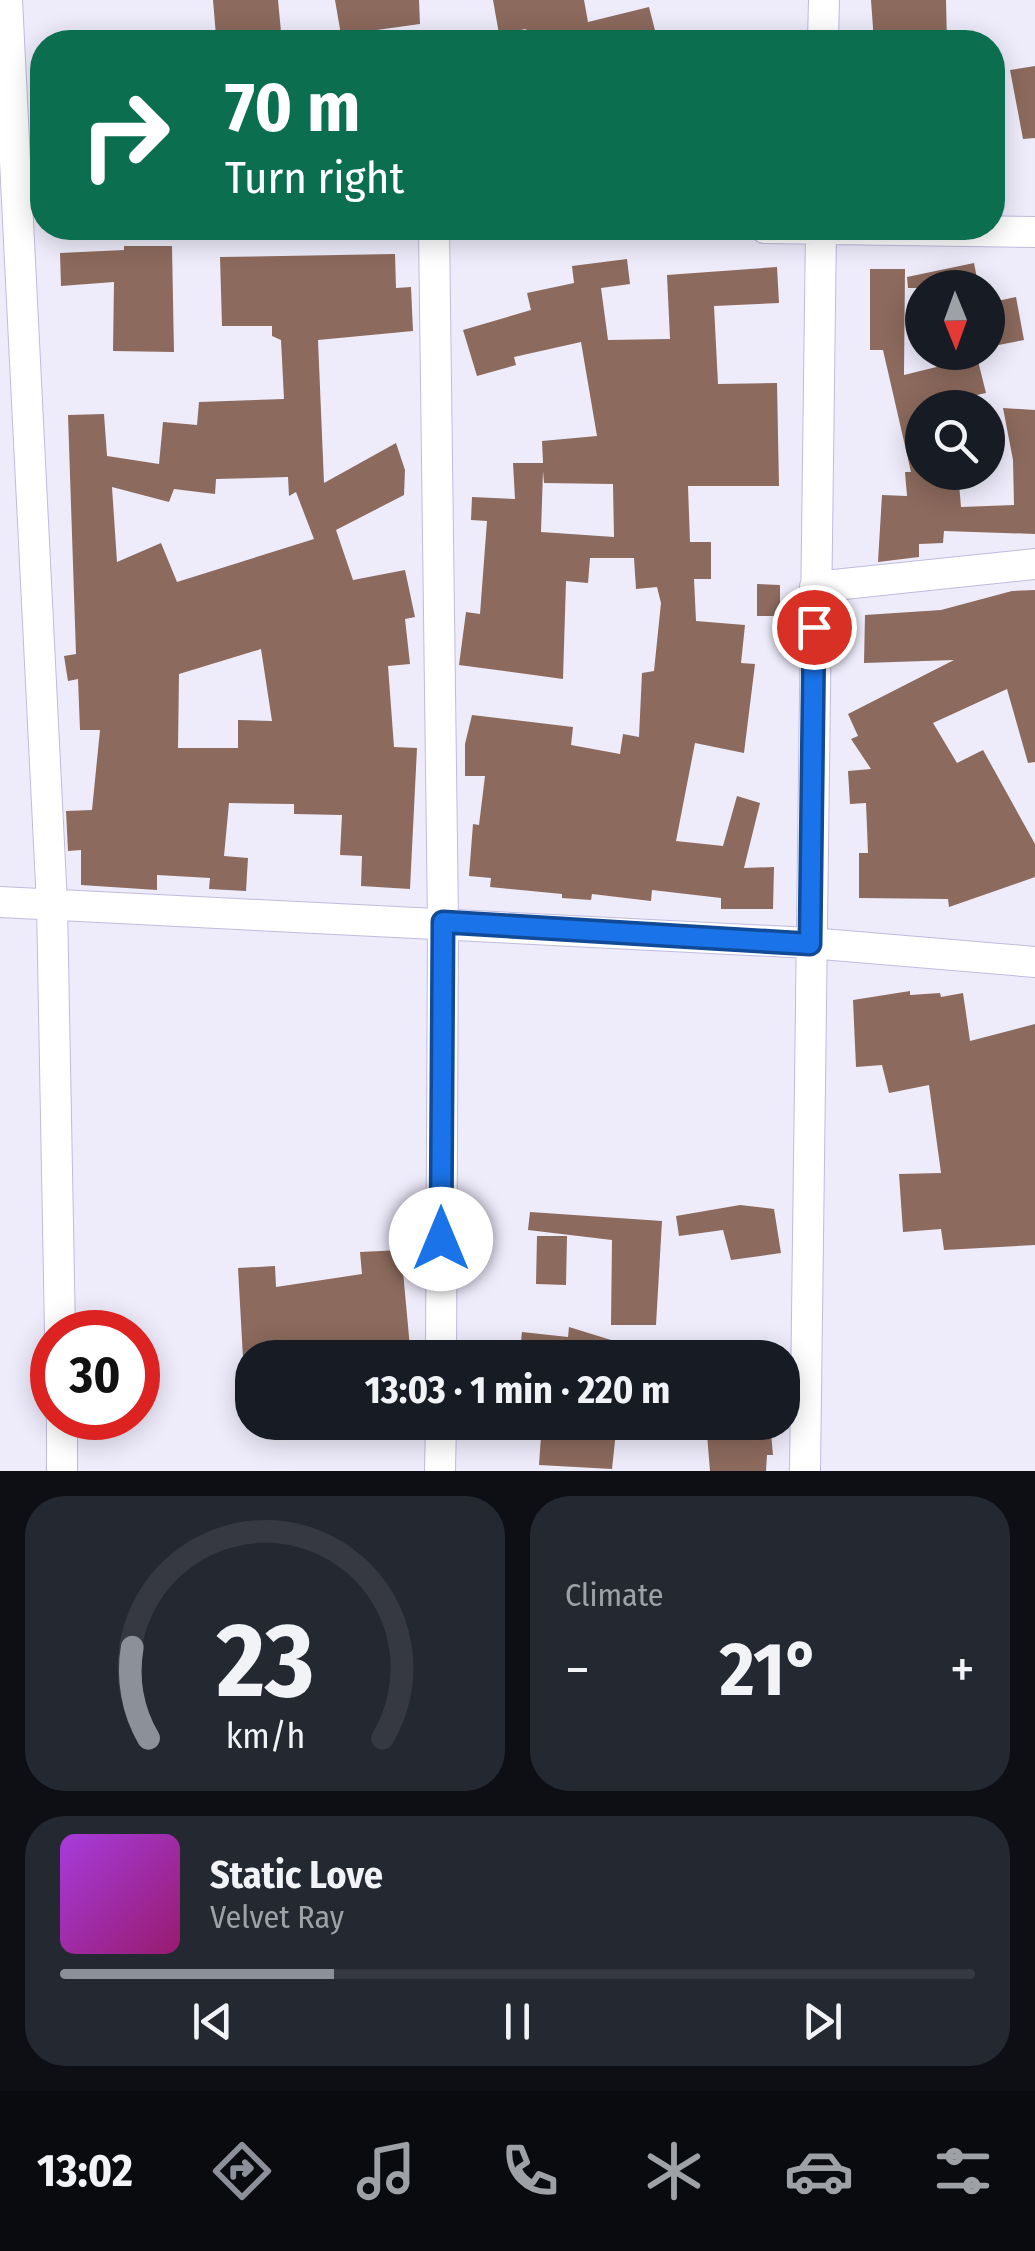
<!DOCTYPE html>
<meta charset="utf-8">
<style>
body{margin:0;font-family:"Fira Sans Condensed",sans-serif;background:#242831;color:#f1f3f6;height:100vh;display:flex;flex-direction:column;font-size:38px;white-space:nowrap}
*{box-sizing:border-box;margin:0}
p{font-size:32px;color:#9ea1a6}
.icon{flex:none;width:55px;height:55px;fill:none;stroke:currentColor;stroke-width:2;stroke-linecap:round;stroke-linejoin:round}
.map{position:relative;height:1471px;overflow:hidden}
.drawer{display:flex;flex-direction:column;gap:25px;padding:25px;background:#0d0f14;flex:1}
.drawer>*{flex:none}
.hud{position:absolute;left:30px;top:30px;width:975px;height:210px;border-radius:40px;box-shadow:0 5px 25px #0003;background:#0b6e4f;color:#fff;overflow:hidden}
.needle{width:65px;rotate:179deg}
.controls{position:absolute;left:905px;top:270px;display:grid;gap:20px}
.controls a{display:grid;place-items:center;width:100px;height:100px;border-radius:50%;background:#171b24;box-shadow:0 5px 25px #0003;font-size:50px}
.speed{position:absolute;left:30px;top:1310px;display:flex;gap:20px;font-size:50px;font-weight:700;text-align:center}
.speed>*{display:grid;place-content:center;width:130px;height:130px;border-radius:50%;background:#171b24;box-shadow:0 5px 25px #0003;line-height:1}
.speed .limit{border:15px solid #d22;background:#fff;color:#111}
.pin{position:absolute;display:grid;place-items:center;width:85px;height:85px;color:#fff;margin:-42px;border:5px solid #fff;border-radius:50%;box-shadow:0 2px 10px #0007}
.me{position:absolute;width:110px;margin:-55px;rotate:0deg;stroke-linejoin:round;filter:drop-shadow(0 0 8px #0008)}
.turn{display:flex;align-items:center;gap:35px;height:210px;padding:0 30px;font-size:45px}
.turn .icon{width:130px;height:130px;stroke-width:2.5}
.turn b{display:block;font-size:70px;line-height:85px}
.big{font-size:75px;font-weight:700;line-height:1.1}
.drawer .tile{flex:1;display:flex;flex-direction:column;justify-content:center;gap:15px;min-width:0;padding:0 35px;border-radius:40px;background:#242831}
.drawer .dial{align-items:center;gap:0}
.dial svg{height:260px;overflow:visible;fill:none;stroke:#363941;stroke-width:7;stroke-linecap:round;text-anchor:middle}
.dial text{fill:#f1f3f6;stroke:none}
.song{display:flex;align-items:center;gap:30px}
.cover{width:120px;height:120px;border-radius:15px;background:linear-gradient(135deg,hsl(280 70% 55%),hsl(320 70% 35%))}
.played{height:10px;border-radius:5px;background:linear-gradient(90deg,#8c9099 30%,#363941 30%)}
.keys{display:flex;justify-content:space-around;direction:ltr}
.heat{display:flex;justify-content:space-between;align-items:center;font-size:55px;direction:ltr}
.drawer .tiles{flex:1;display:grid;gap:25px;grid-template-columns:1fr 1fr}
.tile:last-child{grid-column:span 2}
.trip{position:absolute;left:235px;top:1340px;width:565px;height:100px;border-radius:40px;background:#171b24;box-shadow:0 5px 25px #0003;font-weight:700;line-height:100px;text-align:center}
.menu{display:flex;height:160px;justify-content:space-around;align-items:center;background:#090b0e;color:#9ea1a6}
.menu .icon{width:70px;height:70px}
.menu .on{color:#8c9099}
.menu b{font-size:45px;color:#f1f3f6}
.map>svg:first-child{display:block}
.building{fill:#8c6a5d;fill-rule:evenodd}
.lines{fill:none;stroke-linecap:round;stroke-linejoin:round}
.street-casing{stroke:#bfbbdd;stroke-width:32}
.street{stroke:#fff;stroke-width:30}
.route-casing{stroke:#114b97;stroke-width:25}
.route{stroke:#1a73e8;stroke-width:18}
</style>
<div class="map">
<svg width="1035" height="1471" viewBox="0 0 1035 1471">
<rect width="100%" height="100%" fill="#eeecfb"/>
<path class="building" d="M 213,0 L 278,0 L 282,42 L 241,42 L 240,34 L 216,36 Z
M 335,0 L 419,0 L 420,24 L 341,35 Z
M 493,0 L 584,0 L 588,22 L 649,7 L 658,42 L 528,42 L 526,29 L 499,34 Z
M 871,0 L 946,0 L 947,42 L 874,42 Z
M 1035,66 L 1035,138 L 1023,139 L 1010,70 Z
M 124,246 L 172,246 L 174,352 L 113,351 L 114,282 L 61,286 L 60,253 L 124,250 Z
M 395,254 L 396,288 L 411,287 L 413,331 L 318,340 L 324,483 L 396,443 L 405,470 L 404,495 L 336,530 L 353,580 L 405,570 L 415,617 L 405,619 L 410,664 L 388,666 L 394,747 L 417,748 L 410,889 L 361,886 L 362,856 L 340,855 L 342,815 L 294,814 L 294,804 L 229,803 L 224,856 L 248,858 L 246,891 L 209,889 L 210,878 L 157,875 L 157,890 L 81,885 L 81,850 L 68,851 L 66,811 L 92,810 L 100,730 L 80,730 L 78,679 L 68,681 L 64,656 L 76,654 L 68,415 L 104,414 L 107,456 L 159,464 L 163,422 L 197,425 L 199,402 L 284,399 L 281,340 L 272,336 L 272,326 L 222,326 L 220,257 ZM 288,477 L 289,496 L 296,492 L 314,539 L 177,582 L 161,543 L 117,562 L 112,487 L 169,502 L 174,489 L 215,494 L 216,479 ZM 261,649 L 272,721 L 238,720 L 238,748 L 178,748 L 179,674 Z
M 627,259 L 630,284 L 601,288 L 608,340 L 670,339 L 667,275 L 777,267 L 779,303 L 714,306 L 718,384 L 777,383 L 779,486 L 688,486 L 690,542 L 711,542 L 711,579 L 694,579 L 696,621 L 745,625 L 741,663 L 755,664 L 744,753 L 695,743 L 676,841 L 723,846 L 737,796 L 760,803 L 744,868 L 774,867 L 773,909 L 721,909 L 721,898 L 652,890 L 651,901 L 592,894 L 591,900 L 562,898 L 562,894 L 490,887 L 491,878 L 469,876 L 473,824 L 479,825 L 485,776 L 465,776 L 465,744 L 472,715 L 573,727 L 571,745 L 620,754 L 623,734 L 639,737 L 642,673 L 654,671 L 661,603 L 657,587 L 636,589 L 634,558 L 590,558 L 588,583 L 566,581 L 563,679 L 459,665 L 466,612 L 480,614 L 487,521 L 471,520 L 472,497 L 515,499 L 513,463 L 543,463 L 542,441 L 597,436 L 581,342 L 514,357 L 516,365 L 477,376 L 463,330 L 531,310 L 527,293 L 574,283 L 572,266 ZM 543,471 L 544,483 L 613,484 L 614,537 L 541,532 Z
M 974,263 L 979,288 L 908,288 L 907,277 Z
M 870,269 L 905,269 L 904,375 L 977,357 L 986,393 L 922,407 L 922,472 L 958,472 L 961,507 L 1014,505 L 1013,460 L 1003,408 L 1035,410 L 1035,534 L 944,531 L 943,543 L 919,544 L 919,557 L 878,562 L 882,495 L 907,496 L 905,472 L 911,472 L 883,350 L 870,350 Z
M 1016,297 L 1024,340 L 988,347 L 988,303 Z
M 757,584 L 780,585 L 780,616 L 757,616 Z
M 1035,590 L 1035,762 L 1028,763 L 1007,689 L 933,723 L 957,763 L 983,750 L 1035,844 L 1035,877 L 949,907 L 948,899 L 859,898 L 859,853 L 868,853 L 866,803 L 850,804 L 848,771 L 871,769 L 851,739 L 858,736 L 848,714 L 954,660 L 864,663 L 865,615 L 941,610 L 1012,591 Z
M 910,991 L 910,995 L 940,993 L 941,997 L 963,993 L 970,1041 L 1035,1024 L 1035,1245 L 944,1250 L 941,1229 L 903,1232 L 899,1174 L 941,1173 L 929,1085 L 889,1093 L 882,1065 L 856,1067 L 853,1000 Z
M 740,1205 L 774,1209 L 781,1253 L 731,1260 L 723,1230 L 679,1236 L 676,1216 Z
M 530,1212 L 662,1221 L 656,1325 L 611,1325 L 612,1240 L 528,1230 Z
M 537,1236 L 567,1236 L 566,1285 L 536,1284 Z
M 401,1250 L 411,1358 L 243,1358 L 238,1268 L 275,1266 L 276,1287 L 362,1274 L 360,1252 Z
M 569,1327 L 650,1352 L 649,1358 L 519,1358 L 522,1332 L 568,1337 Z
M 542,1422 L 617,1422 L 612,1469 L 539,1465 Z
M 706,1422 L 770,1422 L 773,1455 L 767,1455 L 766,1471 L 710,1471 Z"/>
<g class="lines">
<defs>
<path id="street" d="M 7,0 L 52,904 L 60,1332
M 823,42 L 824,0
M 434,228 L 443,922 L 441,1358
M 765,228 L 1035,232
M 815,587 L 1035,564
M 0,902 L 810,943 L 1035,962
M 62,1418 L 62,1471
M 440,1471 L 441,1422
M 805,1471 L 821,228"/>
</defs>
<use href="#street" class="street-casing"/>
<use href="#street" class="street"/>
</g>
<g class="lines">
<defs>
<path id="route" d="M 441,1239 L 443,922 L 810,944 L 814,627"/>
</defs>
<use href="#route" class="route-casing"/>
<use href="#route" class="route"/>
</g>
</svg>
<div class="controls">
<a><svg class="needle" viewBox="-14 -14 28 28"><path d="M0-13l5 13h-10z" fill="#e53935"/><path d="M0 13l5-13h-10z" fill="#9ea1a6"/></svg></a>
<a><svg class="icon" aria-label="search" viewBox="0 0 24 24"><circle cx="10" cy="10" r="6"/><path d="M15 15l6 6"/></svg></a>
</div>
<div class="speed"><div class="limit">30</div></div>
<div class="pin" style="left:814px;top:627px;background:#d93025"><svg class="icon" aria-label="arrive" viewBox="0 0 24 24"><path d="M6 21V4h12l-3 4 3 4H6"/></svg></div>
<svg class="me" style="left:441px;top:1239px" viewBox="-20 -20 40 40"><circle r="19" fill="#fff"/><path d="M0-13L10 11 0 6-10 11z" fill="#1a73e8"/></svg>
<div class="trip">13:03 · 1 min · 220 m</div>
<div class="hud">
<div class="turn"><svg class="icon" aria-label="right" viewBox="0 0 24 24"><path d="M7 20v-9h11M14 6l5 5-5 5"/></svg><div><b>70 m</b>Turn right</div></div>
</div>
</div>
<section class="drawer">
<div class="tiles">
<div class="tile dial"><svg viewBox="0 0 100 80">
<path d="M14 69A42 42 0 1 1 86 69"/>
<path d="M14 69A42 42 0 0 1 9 41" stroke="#8c9099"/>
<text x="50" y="56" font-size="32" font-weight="700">23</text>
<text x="50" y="72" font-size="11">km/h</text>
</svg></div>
<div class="tile"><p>Climate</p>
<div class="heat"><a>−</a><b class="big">21°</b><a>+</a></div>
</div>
<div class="tile">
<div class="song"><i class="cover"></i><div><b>Static Love</b><p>Velvet Ray</p></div></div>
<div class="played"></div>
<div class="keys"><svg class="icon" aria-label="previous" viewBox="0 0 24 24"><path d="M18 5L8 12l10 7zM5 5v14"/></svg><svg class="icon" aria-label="pause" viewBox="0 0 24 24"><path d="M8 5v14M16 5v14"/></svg><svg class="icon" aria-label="next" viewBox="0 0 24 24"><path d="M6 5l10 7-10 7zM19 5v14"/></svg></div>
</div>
</div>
</section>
<nav class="menu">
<b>13:02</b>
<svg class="icon on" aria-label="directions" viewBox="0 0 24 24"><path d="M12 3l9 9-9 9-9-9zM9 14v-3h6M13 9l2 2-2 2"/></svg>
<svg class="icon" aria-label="music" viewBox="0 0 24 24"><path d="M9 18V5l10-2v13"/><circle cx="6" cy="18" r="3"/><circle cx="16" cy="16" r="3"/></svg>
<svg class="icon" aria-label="phone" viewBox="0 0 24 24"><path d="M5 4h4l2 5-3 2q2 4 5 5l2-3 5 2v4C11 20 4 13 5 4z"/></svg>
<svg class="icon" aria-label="climate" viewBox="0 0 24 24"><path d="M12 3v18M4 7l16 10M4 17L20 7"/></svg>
<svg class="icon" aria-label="car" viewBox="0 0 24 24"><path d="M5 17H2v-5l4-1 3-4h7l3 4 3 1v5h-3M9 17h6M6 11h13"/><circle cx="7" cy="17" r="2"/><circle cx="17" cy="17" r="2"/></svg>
<svg class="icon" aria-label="filters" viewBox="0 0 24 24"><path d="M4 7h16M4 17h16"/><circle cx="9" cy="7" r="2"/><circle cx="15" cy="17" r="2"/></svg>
</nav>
